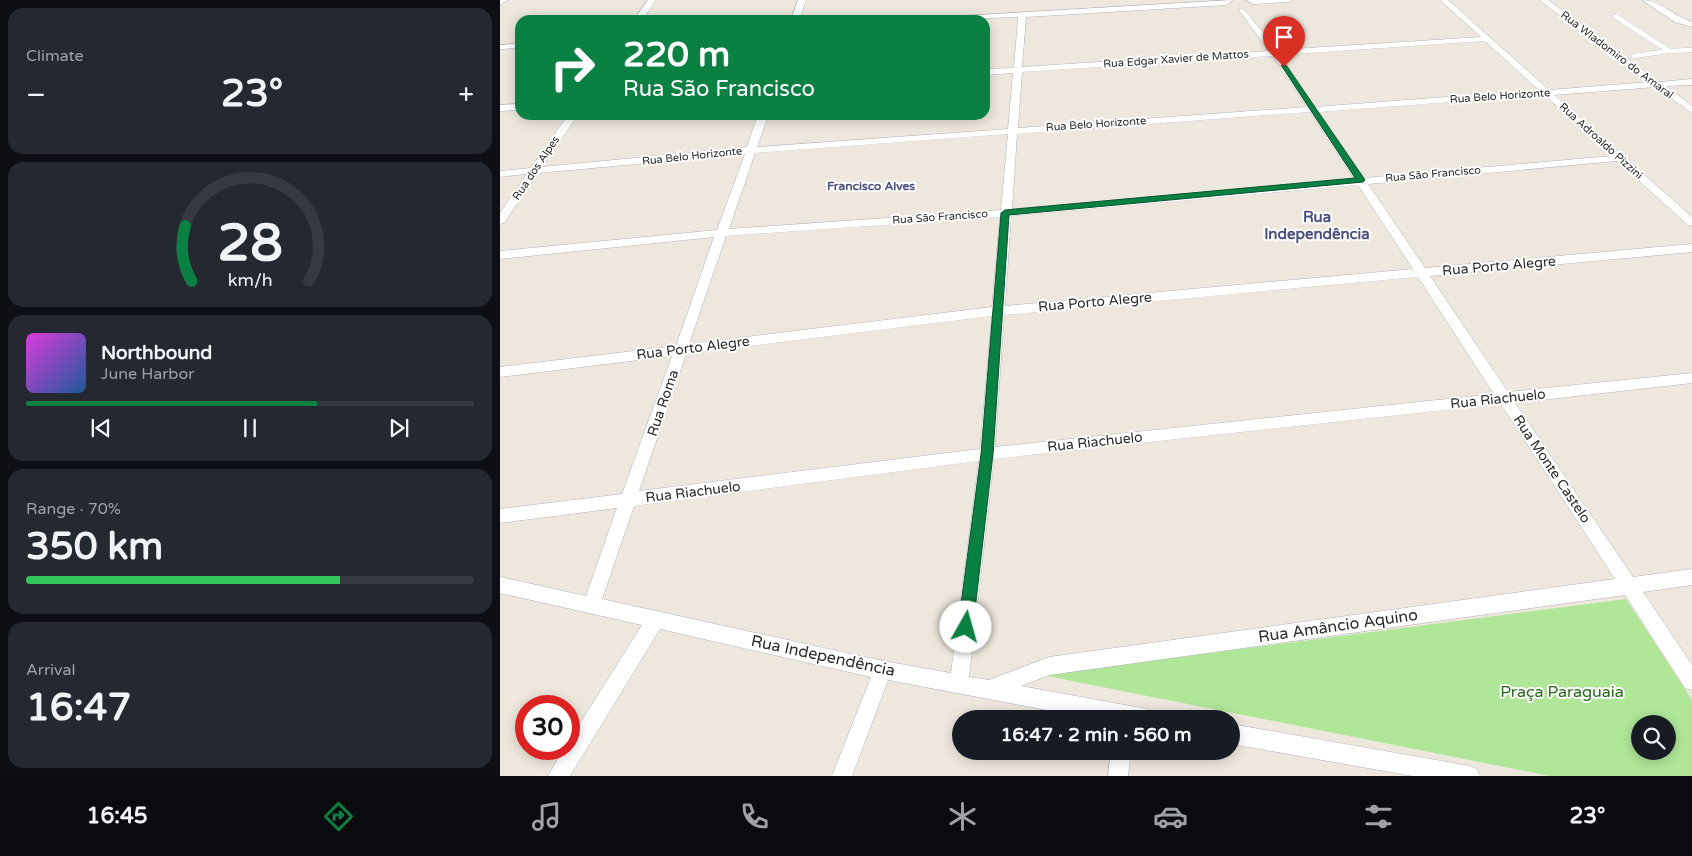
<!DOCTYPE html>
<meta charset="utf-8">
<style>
body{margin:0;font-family:"Varela Round",sans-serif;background:#242831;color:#f1f3f6;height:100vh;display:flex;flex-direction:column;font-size:19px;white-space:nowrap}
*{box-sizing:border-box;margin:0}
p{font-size:16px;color:#9ea1a6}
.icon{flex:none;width:28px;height:28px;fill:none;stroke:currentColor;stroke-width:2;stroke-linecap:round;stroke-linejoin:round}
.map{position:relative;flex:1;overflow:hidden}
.sheet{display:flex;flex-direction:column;gap:8px;padding:8px;background:#0d0f14;width:500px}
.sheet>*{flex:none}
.guide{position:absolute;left:15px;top:15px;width:475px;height:105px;border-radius:15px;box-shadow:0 2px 12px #0003;background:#0b8043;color:#fff;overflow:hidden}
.buttons{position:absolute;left:1131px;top:715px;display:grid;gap:10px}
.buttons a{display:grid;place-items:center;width:45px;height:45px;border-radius:50%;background:#171b24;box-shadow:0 2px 12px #0003;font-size:25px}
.speed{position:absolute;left:15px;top:695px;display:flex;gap:10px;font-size:25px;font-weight:700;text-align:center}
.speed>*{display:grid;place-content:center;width:65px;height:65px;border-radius:50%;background:#171b24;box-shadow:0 2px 12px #0003;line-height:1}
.speed .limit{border:8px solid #d22;background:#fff;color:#111}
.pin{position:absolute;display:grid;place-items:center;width:42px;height:42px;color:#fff;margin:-51px -21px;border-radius:50% 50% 50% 0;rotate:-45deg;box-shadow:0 0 5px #0007}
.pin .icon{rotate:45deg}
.me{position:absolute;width:55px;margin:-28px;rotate:7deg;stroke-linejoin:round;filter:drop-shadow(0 0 4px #0008)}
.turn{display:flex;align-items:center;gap:18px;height:105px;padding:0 25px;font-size:22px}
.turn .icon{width:65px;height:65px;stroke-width:2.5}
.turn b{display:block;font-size:35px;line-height:42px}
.big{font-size:38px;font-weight:700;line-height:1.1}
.sheet .card{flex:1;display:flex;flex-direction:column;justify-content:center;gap:8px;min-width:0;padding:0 18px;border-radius:15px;background:#242831}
.sheet .dial{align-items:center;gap:0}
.dial svg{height:130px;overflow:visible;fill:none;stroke:#363941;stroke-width:7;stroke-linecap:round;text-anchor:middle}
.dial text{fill:#f1f3f6;stroke:none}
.song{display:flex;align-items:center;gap:15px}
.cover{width:60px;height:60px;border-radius:8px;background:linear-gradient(135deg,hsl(300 70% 55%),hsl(210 70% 35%))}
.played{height:5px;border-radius:2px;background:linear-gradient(90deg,#0b8043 65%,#363941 65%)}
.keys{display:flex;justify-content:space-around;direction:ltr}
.heat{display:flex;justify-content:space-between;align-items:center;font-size:28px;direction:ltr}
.charge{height:8px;border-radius:4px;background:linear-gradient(90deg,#34c759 70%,#363941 0)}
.trip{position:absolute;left:452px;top:710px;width:288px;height:50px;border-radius:25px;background:#171b24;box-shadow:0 2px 12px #0003;font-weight:700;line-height:50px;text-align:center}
.tabs{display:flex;height:80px;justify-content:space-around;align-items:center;background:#090b0e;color:#9ea1a6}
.tabs .icon{width:35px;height:35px}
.tabs .selected{color:#0b8043}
.tabs b{font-size:22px;color:#f1f3f6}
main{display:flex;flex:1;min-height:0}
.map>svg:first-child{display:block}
.green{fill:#afe698;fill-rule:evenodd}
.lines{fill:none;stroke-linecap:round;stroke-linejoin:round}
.service-casing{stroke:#b1b3bf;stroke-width:5}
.minor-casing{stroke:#b1b3bf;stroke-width:1}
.service{stroke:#fff;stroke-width:4.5}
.minor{fill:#fff;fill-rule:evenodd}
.route{fill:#0b8043;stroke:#07532c}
.labels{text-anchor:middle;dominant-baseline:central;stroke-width:4;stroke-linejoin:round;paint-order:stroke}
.far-street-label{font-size:11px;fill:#2b2b2b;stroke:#fff}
.far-neighbourhood-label{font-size:12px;font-weight:bold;fill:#4a517e;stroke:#fff}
.street-label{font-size:14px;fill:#2b2b2b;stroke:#fff}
.neighbourhood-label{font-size:15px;font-weight:bold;fill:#4a517e;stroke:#fff}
.near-street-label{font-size:16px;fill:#2b2b2b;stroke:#fff}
.near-park-label{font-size:16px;fill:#266b18;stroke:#fff}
</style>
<main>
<section class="sheet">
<div class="card"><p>Climate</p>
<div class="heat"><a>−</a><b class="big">23°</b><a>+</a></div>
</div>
<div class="card dial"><svg viewBox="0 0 100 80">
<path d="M14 69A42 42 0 1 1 86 69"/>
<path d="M14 69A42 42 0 0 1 10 35" stroke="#0b8043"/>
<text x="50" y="56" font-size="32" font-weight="700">28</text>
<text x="50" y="72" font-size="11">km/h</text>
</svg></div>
<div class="card">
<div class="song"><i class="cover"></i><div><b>Northbound</b><p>June Harbor</p></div></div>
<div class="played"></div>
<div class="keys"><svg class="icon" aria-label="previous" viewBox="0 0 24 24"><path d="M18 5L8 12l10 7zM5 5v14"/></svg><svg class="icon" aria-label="pause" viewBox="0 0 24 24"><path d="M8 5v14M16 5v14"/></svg><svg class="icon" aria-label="next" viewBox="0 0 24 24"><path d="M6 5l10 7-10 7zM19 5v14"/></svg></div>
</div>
<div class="card"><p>Range · 70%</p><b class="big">350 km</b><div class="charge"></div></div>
<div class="card"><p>Arrival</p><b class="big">16:47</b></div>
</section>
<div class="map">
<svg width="1192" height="776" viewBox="0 0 1192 776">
<rect width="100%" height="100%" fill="#ede7dd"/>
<path class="green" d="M 1126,599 L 1192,700 L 1192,776 L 1050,776 L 542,675 ZM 1140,724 L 1168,724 L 1168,751 L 1140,751 Z"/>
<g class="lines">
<defs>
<path id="service" d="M 1115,16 L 1169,51 L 1192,50
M 1134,56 L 1169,51"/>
<path id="minor" d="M 0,0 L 8,0 L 0,5 Z
M 148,0 L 156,0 L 142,20 L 134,20 Z
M 298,0 L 306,0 L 299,20 L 291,20 Z
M 733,0 L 726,5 L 526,17 L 522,67 L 769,51 L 739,10 L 743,8 L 777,50 L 981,37 L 940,0 L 948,0 L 1049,90 L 1149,82 L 1039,0 L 1048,0 L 1159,82 L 1192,79 L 1192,85 L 1166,86 L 1192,106 L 1192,113 L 1156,87 L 1054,95 L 1192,217 L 1192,226 L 1188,225 L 1117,161 L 868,184 L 925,268 L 1192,244 L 1192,252 L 930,276 L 1008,392 L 1192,373 L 1192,383 L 1015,403 L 1133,577 L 1192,569 L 1192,585 L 1143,592 L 1192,665 L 1192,690 L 1185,688 L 1125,595 L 549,675 L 521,686 L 647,709 L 654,712 L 657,719 L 594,719 L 388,680 L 352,776 L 332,776 L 371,677 L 160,629 L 70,776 L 48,776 L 64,749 L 69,749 L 69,741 L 142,625 L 0,593 L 0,577 L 86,596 L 117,508 L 0,523 L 0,509 L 122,494 L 172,356 L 0,377 L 0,367 L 176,346 L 214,237 L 0,259 L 0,251 L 217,230 L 245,154 L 38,173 L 4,223 L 0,224 L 0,213 L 27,174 L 0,177 L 0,171 L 31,168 L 68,115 L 78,115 L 42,167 L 247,147 L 258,115 L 268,115 L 257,147 L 508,129 L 513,73 L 485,75 L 485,69 L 514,68 L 518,17 L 428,20 L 429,18 ZM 985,41 L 1039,90 L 815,107 L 780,55 ZM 773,56 L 807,107 L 518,128 L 522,72 ZM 1045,95 L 1111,156 L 864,178 L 819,112 ZM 810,112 L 854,179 L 512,209 L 517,134 ZM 508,134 L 501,210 L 229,229 L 255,153 ZM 858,185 L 913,269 L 505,306 L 511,216 ZM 500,217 L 492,307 L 189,344 L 226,236 ZM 918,277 L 994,394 L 495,447 L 504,315 ZM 492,316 L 480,449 L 139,491 L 186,354 ZM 1001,404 L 1115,579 L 549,657 L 489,680 L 469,677 L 494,459 ZM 479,461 L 451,673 L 383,661 L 102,599 L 134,506 Z
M 746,0 L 793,0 L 789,2 L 753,4 Z
M 1142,0 C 1160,0 1175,17 1192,22 L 1192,27 L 1175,22 Z
M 20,44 L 20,48 L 0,49 L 0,45 Z
M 20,104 L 20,110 L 0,111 L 0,105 Z
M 731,724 L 970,766 L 977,769 L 980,776 L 913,776 L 731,744 Z
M 611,751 L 631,751 L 628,776 L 608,776 Z"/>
</defs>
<use href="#service" class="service-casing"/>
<use href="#minor" class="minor-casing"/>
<use href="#service" class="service"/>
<use href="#minor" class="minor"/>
</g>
<path class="route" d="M 781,65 L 786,65 L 865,180 L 863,182 L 509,215 L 493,454 L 473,627 L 471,632 L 466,634 L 461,632 L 458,627 L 481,454 L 501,213 L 505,210 L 855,178 Z"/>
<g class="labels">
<g class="far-street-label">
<text transform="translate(1117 55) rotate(37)">Rua Wladomiro do Amaral</text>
<text transform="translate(676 59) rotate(-4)">Rua Edgar Xavier de Mattos</text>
<text transform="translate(1000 96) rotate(-4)">Rua Belo Horizonte</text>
<text transform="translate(596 124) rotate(-4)">Rua Belo Horizonte</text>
<text transform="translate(1101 141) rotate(42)">Rua Adroaldo Pizzini</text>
<text transform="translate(192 156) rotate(-6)">Rua Belo Horizonte</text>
<text transform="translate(36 168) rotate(-56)">Rua dos Alpes</text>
<text transform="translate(933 174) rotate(-5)">Rua São Francisco</text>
<text transform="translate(440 217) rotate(-4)">Rua São Francisco</text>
</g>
<g class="far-neighbourhood-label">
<text x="371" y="186">Francisco Alves</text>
</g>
<g class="street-label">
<text transform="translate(999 266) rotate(-5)">Rua Porto Alegre</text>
<text transform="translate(595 302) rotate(-5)">Rua Porto Alegre</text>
<text transform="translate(193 348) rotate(-7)">Rua Porto Alegre</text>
<text transform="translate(998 399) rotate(-6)">Rua Riachuelo</text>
<text transform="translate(163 403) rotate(-71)">Rua Roma</text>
<text transform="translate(595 442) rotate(-6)">Rua Riachuelo</text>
<text transform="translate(1052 469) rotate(56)">Rua Monte Castelo</text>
<text transform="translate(193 492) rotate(-7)">Rua Riachuelo</text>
</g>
<g class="neighbourhood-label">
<text x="817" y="217">Rua<tspan x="817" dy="17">Independência</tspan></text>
</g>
<g class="near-street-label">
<text transform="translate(838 626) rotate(-8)">Rua Amâncio Aquino</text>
<text transform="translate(323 656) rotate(12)">Rua Independência</text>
</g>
<g class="near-park-label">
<text x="1062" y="692">Praça Paraguaia</text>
</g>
</g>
</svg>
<div class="buttons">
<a><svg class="icon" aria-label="search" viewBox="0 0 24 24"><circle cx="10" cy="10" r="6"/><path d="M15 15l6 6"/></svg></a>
</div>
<div class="speed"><div class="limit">30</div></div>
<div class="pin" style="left:784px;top:67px;background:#d93025"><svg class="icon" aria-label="arrive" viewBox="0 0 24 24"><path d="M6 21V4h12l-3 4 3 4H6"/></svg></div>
<svg class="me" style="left:466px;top:627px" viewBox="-20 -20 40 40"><circle r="19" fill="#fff"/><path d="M0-13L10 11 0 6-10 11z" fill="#0b8043"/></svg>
<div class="trip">16:47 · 2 min · 560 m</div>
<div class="guide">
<div class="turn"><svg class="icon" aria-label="right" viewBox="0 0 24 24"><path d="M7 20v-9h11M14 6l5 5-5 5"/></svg><div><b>220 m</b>Rua São Francisco</div></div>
</div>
</div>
</main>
<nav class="tabs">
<b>16:45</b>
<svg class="icon selected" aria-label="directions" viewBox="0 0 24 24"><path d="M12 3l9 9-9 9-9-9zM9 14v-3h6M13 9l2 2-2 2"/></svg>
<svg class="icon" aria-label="music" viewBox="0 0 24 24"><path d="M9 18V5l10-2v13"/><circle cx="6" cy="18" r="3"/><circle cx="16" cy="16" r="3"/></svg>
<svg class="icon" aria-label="phone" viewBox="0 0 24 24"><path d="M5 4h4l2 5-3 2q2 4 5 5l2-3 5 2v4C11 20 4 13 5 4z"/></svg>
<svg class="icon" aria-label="climate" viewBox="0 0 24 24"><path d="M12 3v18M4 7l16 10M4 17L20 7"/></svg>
<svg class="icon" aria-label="car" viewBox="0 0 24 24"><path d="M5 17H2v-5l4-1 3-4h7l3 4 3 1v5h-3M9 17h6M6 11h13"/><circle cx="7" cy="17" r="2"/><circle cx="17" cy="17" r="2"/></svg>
<svg class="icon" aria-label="filters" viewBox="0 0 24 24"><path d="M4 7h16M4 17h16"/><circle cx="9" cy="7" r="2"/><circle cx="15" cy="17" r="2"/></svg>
<b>23°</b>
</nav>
